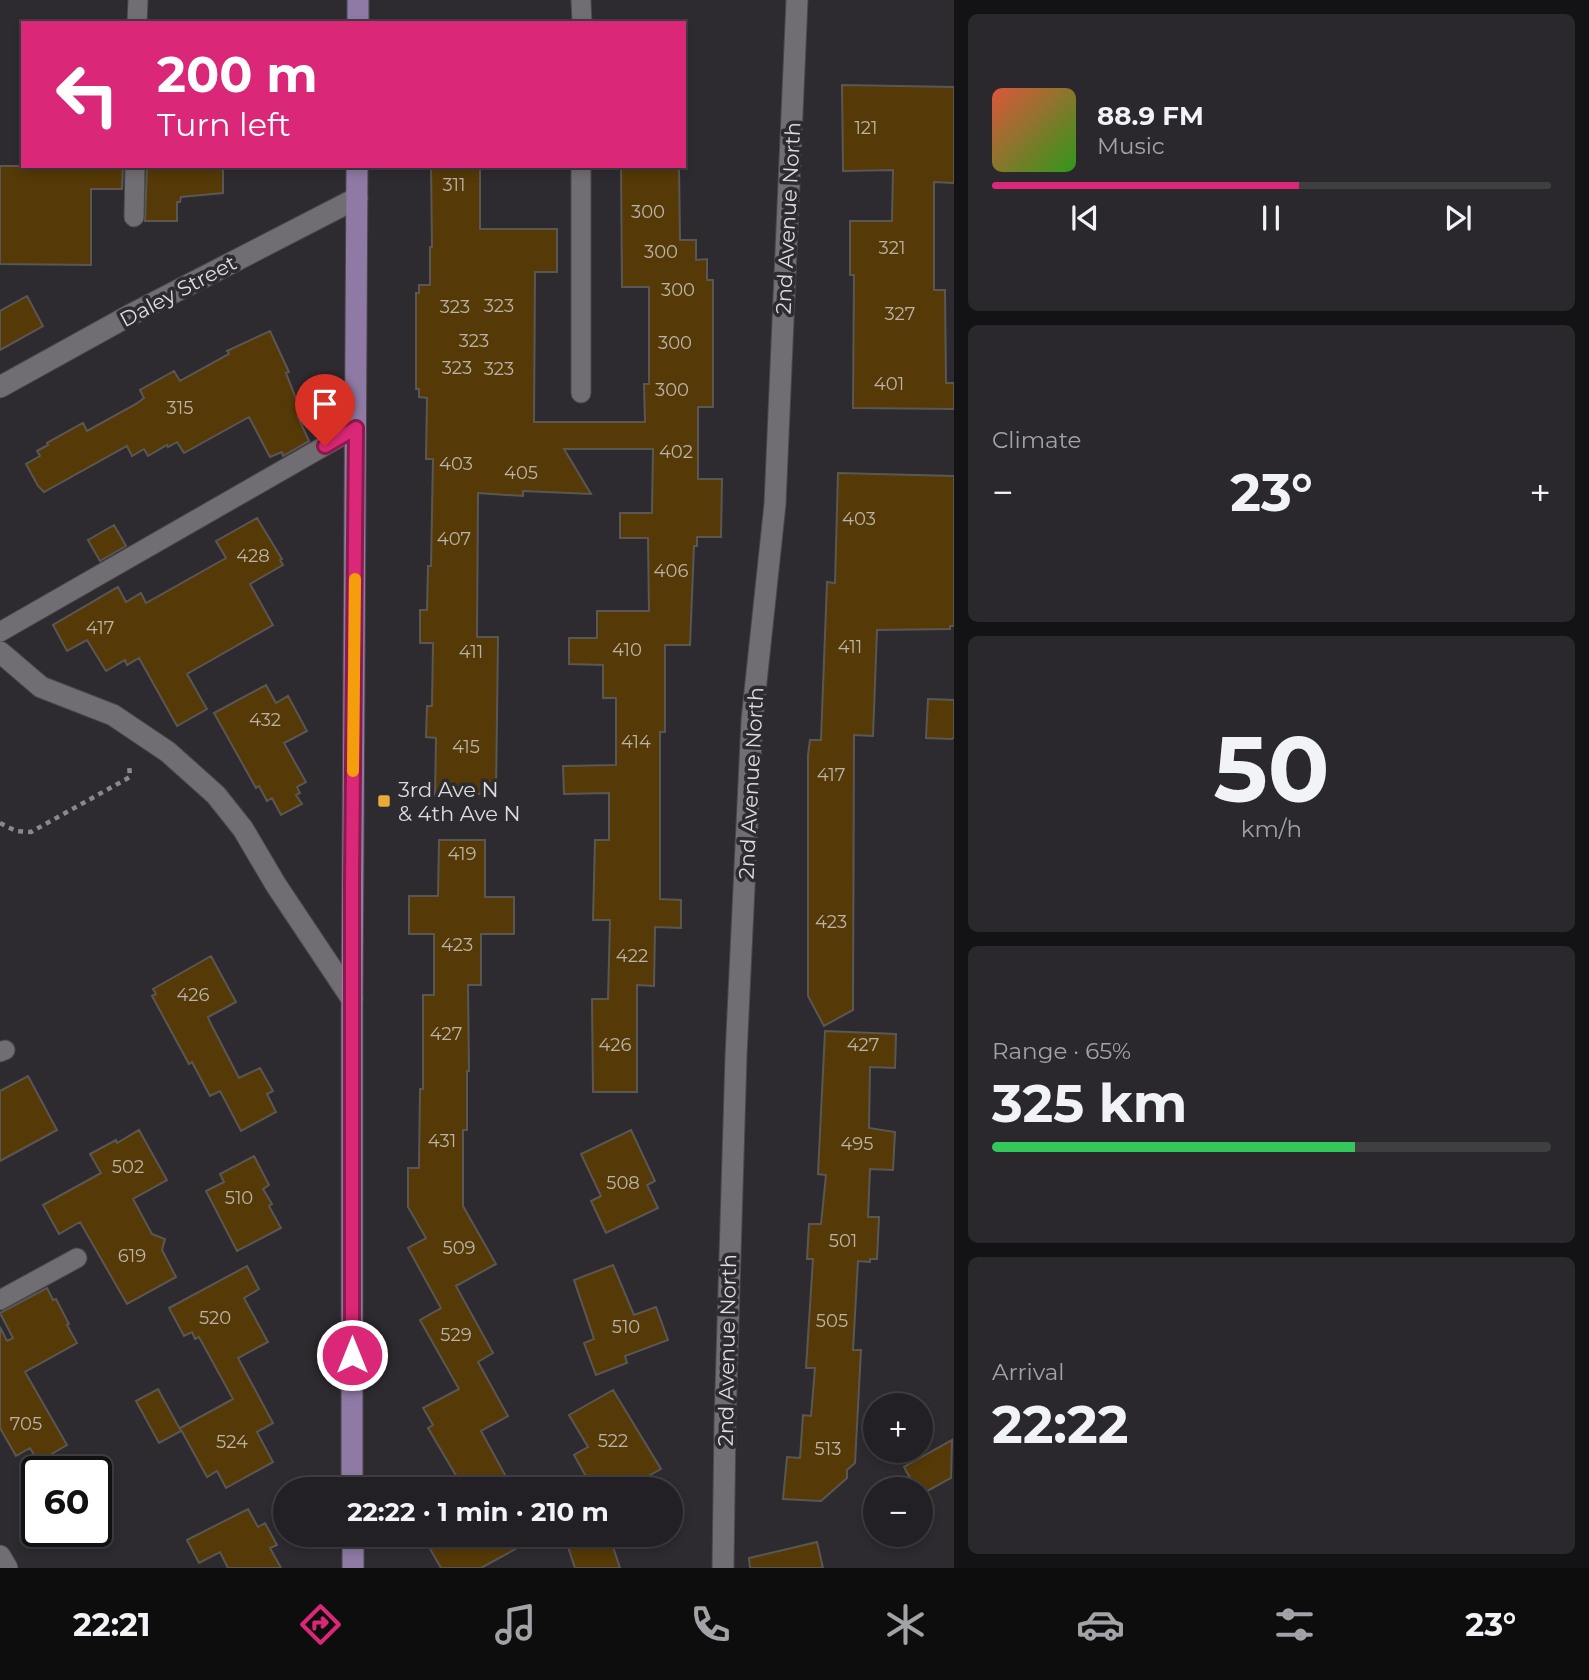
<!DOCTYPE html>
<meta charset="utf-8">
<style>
body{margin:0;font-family:Montserrat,sans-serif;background:#2a282c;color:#f1f3f6;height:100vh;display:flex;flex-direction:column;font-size:26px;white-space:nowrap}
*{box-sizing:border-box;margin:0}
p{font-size:23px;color:#a2a3a6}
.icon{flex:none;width:38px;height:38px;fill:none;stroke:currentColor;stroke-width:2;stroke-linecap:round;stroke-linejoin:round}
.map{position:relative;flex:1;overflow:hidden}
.sheet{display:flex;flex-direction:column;gap:14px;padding:14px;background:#131214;width:635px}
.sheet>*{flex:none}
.guide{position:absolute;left:21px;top:21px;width:665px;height:147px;border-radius:0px;box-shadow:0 4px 10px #0003,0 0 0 2px #3f3e41;background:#db2777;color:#fff;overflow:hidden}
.tools{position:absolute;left:863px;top:1393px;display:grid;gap:14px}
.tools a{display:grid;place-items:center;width:70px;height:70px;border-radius:50%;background:#222024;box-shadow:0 4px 10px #0003,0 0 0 2px #3f3e41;font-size:35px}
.speed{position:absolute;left:21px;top:1456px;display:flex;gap:14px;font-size:35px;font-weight:700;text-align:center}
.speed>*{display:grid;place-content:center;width:91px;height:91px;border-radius:50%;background:#222024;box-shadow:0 4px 10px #0003,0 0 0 2px #3f3e41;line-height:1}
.speed .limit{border:4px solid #111;border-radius:10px;background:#fff;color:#111}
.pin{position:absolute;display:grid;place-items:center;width:60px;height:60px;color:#fff;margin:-72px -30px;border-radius:50% 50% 50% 0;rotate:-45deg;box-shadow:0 0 7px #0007}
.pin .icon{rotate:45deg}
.me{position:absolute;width:77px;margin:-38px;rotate:0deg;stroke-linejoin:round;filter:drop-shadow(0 0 5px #0008)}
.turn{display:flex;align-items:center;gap:24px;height:147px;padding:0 21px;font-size:32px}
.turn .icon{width:91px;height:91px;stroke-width:2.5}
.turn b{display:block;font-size:49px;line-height:60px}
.big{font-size:52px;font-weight:700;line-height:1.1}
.sheet .widget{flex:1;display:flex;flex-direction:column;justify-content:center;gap:10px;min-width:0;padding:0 24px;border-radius:10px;background:#2a282c}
.sheet .dial{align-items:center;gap:0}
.dial b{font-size:91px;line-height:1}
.song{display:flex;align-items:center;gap:21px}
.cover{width:84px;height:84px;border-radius:10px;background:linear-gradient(135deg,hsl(10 70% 55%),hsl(110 70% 35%))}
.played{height:7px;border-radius:4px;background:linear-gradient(90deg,#db2777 55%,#3f3e41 55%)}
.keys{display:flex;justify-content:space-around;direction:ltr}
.heat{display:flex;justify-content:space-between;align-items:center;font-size:38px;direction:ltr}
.charge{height:10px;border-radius:5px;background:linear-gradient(90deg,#34c759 65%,#3f3e41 0)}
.trip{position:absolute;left:273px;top:1477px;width:410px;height:70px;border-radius:35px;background:#222024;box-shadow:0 4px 10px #0003,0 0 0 2px #3f3e41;font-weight:700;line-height:70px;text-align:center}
.menu{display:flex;height:112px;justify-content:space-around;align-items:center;background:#0e0d0e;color:#a2a3a6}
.menu .icon{width:49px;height:49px}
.menu .on{color:#db2777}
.menu b{font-size:32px;color:#f1f3f6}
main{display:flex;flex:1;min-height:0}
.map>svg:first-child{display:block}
.building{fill:#553a07;stroke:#5a5753;stroke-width:2}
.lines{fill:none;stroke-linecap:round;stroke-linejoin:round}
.service-casing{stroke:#49484b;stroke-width:21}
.minor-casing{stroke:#49484b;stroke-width:23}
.primary-casing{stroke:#49484b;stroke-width:23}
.path{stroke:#8a888c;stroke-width:4.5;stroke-dasharray:5 5;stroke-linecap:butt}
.service{stroke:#716e73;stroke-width:19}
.minor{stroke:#716e73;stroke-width:21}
.primary{stroke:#8e7aa4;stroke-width:21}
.route-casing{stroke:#8e194d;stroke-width:18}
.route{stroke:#db2777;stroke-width:12}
.slow{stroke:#f59e0b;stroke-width:12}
.poi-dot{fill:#e9ab38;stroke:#2d2b30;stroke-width:2.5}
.labels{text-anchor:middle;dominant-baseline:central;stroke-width:7;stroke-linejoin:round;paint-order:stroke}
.number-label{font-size:18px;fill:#bab3a8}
.street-label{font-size:21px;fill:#dcdbde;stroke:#2d2b30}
.poi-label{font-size:21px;fill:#dcdbde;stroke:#2d2b30;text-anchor:start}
</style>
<main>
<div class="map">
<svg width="954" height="1568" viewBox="0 0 954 1568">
<rect width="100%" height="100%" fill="#2d2b30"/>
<path class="building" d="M 842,85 L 954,87 L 954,183 L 934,182 L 934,290 L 945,290 L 946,383 L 954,383 L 954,409 L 853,408 L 854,275 L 850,275 L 850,221 L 892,221 L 893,170 L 843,171 Z
M 0,166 L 123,166 L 122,189 L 91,189 L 91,265 L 0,264 Z
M 147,166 L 223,166 L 223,193 L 181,197 L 180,202 L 177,202 L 177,221 L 145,221 Z
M 431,166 L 480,166 L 480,229 L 557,229 L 557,272 L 535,272 L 534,422 L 645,422 L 644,384 L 649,384 L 649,287 L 622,287 L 621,166 L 679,166 L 680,240 L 696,240 L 696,260 L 707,259 L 707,280 L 713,280 L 713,407 L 698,407 L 698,479 L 722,479 L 721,537 L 697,537 L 697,546 L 694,546 L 690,645 L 665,645 L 665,732 L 660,732 L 660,899 L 681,900 L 681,928 L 655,927 L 654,986 L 637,985 L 637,1092 L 593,1092 L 592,999 L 608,999 L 610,920 L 593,920 L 595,840 L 609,840 L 609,793 L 564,794 L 563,766 L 616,765 L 616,698 L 603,698 L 603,665 L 569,664 L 569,638 L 597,638 L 597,611 L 649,611 L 648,538 L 620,538 L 620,513 L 652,513 L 653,449 L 564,449 L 591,494 L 523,491 L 523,496 L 478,493 L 477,637 L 498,637 L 496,793 L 435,796 L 436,738 L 426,737 L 427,706 L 432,706 L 433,643 L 420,643 L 420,610 L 427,610 L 428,566 L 431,566 L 433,459 L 426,459 L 427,398 L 419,397 L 419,389 L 416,389 L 416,293 L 419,293 L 419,285 L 430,285 L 430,247 L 432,247 Z
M 27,296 L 43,326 L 0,350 L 0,311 Z
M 270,331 L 289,372 L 286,373 L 302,414 L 298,417 L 309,441 L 283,456 L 282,452 L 270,457 L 249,417 L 184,453 L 177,442 L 168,447 L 167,445 L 148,456 L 144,449 L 132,456 L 127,446 L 44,492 L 38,486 L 26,464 L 40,456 L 37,451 L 48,445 L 47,443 L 83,423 L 87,431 L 136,404 L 144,398 L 140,390 L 174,371 L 180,381 L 229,354 L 227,351 Z
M 838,473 L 954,476 L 954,626 L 950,626 L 950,629 L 877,630 L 873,736 L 854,735 L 853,1010 L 824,1026 L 808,996 L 808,755 L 810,740 L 821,740 L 827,582 L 835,583 Z
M 257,518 L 282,559 L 280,560 L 283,565 L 250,584 L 273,625 L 187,674 L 207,709 L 177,726 L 139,658 L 127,665 L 125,660 L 106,671 L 87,640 L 67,651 L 53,625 L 118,587 L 126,602 L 141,593 L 146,603 L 226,558 L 216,541 Z
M 114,525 L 126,546 L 100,561 L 88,540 Z
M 266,685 L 276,703 L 288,696 L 307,731 L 284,743 L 306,782 L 297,787 L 300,793 L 296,795 L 302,804 L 281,815 L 272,798 L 267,801 L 259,786 L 256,788 L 214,713 Z
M 928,699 L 954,700 L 954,737 L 952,739 L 926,738 Z
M 439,840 L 485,840 L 485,897 L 514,897 L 514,934 L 481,934 L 481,985 L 468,985 L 469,1071 L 467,1071 L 467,1130 L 463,1130 L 463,1206 L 496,1264 L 456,1286 L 493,1353 L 478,1362 L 508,1416 L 481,1431 L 510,1484 L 499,1489 L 464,1489 L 428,1428 L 433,1425 L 423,1408 L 459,1389 L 420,1320 L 441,1308 L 408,1248 L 426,1238 L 408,1207 L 408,1168 L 419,1168 L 420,1089 L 423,1089 L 423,995 L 434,995 L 434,934 L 409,934 L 409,896 L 438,896 Z
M 211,956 L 236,1002 L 208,1017 L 210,1022 L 239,1078 L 260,1068 L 273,1091 L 267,1094 L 276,1112 L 241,1131 L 220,1091 L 210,1096 L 192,1062 L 189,1064 L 152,996 L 156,994 L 153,989 Z
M 825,1031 L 896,1034 L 895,1068 L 870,1067 L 869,1128 L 895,1132 L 893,1170 L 870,1169 L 868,1217 L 879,1217 L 877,1259 L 870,1259 L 870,1262 L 858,1261 L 853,1350 L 861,1350 L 855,1463 L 847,1470 L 847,1478 L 821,1501 L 783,1499 L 787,1457 L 800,1458 L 803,1415 L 811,1416 L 815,1368 L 806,1368 L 813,1259 L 807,1259 L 809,1224 L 821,1224 L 826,1175 L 818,1174 Z
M 28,1076 L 57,1130 L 0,1161 L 0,1091 Z
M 139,1130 L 167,1180 L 133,1199 L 152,1234 L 165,1239 L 162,1250 L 176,1277 L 127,1304 L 80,1222 L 59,1234 L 43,1205 L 101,1173 L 90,1154 L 116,1140 L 117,1143 Z
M 631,1130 L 655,1181 L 647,1185 L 658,1208 L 606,1233 L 591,1201 L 601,1196 L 581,1154 Z
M 254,1156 L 269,1185 L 263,1189 L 272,1204 L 269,1206 L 281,1228 L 237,1251 L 206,1191 L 224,1182 L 220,1174 Z
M 613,1265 L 634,1315 L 656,1307 L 668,1340 L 625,1356 L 627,1363 L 596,1375 L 584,1343 L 594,1339 L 574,1280 Z
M 247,1266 L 259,1289 L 244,1298 L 268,1342 L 238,1358 L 273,1423 L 257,1432 L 273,1462 L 226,1488 L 217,1471 L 207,1477 L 180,1428 L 233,1399 L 199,1337 L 195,1339 L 192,1332 L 184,1336 L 169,1308 Z
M 47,1288 L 53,1300 L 56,1299 L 69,1324 L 67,1325 L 77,1343 L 25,1372 L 67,1445 L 38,1462 L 30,1448 L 16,1456 L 0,1428 L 0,1327 L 7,1341 L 13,1338 L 0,1313 Z
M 158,1389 L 181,1431 L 159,1443 L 136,1401 Z
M 613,1390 L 661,1469 L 625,1489 L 593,1489 L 574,1455 L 588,1447 L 569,1415 Z
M 952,1440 L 951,1478 L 920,1495 L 920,1489 L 916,1489 L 904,1467 Z
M 248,1509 L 258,1527 L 265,1523 L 277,1545 L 270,1548 L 281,1568 L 228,1568 L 220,1552 L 199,1563 L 187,1540 Z
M 422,1535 L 541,1535 L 481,1568 L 441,1568 Z
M 564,1535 L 609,1535 L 620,1568 L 575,1568 Z
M 817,1542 L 823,1568 L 750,1568 L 749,1558 Z"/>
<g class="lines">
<defs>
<path id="service" d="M 581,0 L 582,23
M 137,23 L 138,0
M 134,217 L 135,166
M 581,393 L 581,166
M 0,632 L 356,428
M 0,1052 L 5,1050
M 0,1300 L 77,1258"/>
<path id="minor" d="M 0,387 L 132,314 L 357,198
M 0,652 L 41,687 L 113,715 L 168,752 L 216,795 L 243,829 L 276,885 L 352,999
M 0,1556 L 7,1568
M 723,1568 L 725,1422 L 736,1056 L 752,720 L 775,504 L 797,0"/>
<path id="primary" d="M 358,23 L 358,0
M 352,1489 L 352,1012 L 357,166
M 353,1535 L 353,1568"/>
</defs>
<use href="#service" class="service-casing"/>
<use href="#minor" class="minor-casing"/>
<use href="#primary" class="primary-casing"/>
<path class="path" d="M 0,823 L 16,831 L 31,832 L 130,777 L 129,764"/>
<use href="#service" class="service"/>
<use href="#minor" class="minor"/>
<use href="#primary" class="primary"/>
</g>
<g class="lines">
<defs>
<path id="route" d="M 325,446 L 356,428 L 352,881 L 352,1355"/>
</defs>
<use href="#route" class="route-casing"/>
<use href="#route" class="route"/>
<path class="slow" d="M 353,771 L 355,579"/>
</g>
<rect class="poi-dot" x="377" y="794" width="14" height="14" rx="3.5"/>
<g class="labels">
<g class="number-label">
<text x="866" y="128">121</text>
<text x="454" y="185">311</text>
<text x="648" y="212">300</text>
<text x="892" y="248">321</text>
<text x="661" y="252">300</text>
<text x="678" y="290">300</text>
<text x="499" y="306">323</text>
<text x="455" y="307">323</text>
<text x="900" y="314">327</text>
<text x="474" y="341">323</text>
<text x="675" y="343">300</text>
<text x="457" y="368">323</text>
<text x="499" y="369">323</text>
<text x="889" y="384">401</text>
<text x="672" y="390">300</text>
<text x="180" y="408">315</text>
<text x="676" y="452">402</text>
<text x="456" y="464">403</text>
<text x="521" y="473">405</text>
<text x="859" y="519">403</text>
<text x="454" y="539">407</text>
<text x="253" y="556">428</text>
<text x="671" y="571">406</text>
<text x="100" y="628">417</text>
<text x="850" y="647">411</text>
<text x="627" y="650">410</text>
<text x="471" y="652">411</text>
<text x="265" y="720">432</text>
<text x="636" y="742">414</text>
<text x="466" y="747">415</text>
<text x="831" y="775">417</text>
<text x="462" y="854">419</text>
<text x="831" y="922">423</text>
<text x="457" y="945">423</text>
<text x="632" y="956">422</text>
<text x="193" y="995">426</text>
<text x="446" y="1034">427</text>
<text x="615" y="1045">426</text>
<text x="863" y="1045">427</text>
<text x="442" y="1141">431</text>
<text x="857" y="1144">495</text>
<text x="128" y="1167">502</text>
<text x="623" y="1183">508</text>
<text x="239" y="1198">510</text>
<text x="843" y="1241">501</text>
<text x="459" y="1248">509</text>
<text x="132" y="1256">619</text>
<text x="215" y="1318">520</text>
<text x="832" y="1321">505</text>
<text x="626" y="1327">510</text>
<text x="456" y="1335">529</text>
<text x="26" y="1424">705</text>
<text x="613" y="1441">522</text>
<text x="232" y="1442">524</text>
<text x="828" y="1449">513</text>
</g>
<g class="street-label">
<text transform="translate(788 218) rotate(-87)">2nd Avenue North</text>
<text transform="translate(178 291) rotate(-28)">Daley Street</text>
<text transform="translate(751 783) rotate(-87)">2nd Avenue North</text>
<text transform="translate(727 1350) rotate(-89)">2nd Avenue North</text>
</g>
<g class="poi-label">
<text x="398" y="789">3rd Ave N<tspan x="398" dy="24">&amp; 4th Ave N</tspan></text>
</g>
</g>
</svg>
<div class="tools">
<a>+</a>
<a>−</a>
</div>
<div class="speed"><div class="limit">60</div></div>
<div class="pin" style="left:325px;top:446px;background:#d93025"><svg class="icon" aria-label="arrive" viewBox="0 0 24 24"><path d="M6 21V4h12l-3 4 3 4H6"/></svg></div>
<svg class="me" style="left:352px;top:1355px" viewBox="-20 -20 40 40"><circle r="17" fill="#db2777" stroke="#fff" stroke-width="3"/><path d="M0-11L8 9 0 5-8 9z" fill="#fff"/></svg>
<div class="trip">22:22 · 1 min · 210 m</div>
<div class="guide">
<div class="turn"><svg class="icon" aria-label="left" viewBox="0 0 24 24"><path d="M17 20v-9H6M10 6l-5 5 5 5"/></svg><div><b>200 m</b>Turn left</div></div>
</div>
</div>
<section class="sheet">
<div class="widget">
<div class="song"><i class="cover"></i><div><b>88.9 FM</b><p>Music</p></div></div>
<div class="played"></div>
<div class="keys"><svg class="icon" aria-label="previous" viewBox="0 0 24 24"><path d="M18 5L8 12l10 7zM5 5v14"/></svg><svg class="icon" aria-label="pause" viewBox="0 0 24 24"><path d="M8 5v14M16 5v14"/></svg><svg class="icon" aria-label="next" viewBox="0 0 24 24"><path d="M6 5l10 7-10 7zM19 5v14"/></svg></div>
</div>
<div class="widget"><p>Climate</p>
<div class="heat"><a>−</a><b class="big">23°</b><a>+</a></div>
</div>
<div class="widget dial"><b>50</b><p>km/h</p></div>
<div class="widget"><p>Range · 65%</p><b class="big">325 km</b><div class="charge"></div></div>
<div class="widget"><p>Arrival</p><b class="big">22:22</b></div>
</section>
</main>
<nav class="menu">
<b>22:21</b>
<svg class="icon on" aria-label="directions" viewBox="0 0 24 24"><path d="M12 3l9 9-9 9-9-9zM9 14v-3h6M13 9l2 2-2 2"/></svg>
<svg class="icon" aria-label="music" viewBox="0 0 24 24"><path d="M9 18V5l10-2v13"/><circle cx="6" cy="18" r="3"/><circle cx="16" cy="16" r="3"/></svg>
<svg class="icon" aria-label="phone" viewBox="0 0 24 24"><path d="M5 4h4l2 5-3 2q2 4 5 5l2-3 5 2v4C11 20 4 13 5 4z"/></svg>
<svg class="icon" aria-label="climate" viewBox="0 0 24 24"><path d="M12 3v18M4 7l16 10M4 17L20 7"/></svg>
<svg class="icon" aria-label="car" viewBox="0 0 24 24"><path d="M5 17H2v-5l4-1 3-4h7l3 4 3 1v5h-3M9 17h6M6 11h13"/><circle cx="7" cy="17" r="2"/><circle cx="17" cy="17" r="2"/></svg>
<svg class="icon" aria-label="filters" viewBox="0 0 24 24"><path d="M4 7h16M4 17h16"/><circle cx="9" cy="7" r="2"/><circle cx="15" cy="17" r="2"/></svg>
<b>23°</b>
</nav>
